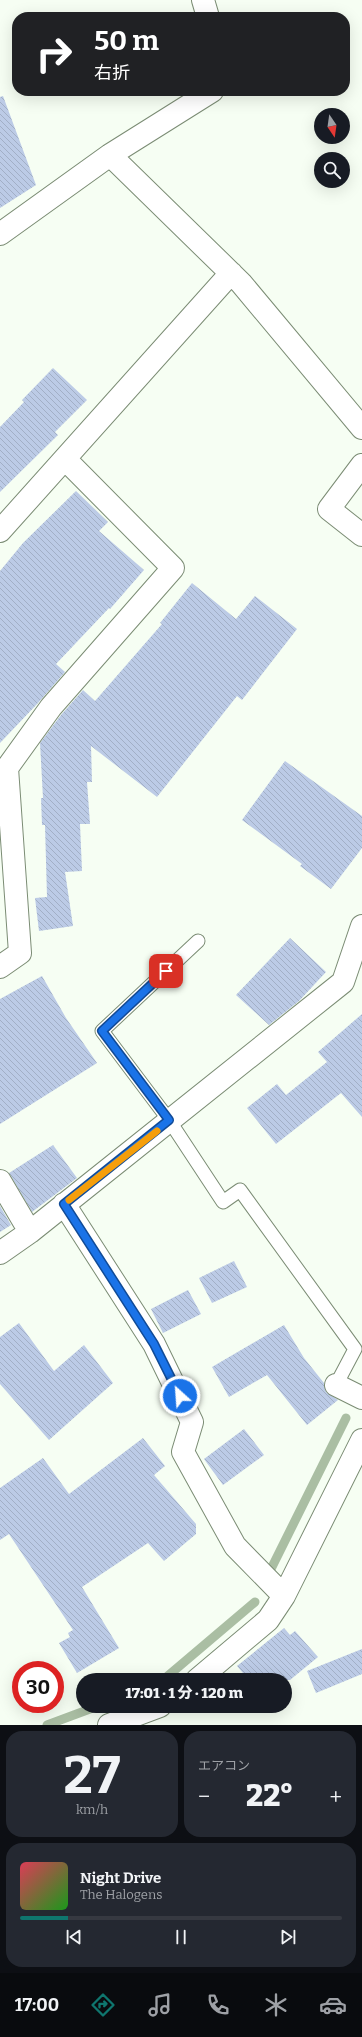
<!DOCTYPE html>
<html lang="ja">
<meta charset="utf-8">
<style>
body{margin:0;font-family:Bitter,"Noto Sans JP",serif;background:#242831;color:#f1f3f6;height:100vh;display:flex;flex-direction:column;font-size:15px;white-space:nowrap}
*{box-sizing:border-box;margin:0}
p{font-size:13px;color:#9ea1a6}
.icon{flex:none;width:22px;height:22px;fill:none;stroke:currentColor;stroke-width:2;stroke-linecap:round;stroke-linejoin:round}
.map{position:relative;height:1725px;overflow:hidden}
.sheet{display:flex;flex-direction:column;gap:6px;padding:6px;background:#0d0f14;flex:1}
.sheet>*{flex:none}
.hud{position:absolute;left:12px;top:12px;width:338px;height:84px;border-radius:16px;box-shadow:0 4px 16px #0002;background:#202124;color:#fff;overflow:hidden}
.needle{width:26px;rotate:167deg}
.fabs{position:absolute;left:314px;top:108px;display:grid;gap:8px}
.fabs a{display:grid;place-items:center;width:36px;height:36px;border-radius:50%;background:#171b24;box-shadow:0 4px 16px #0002;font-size:20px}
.speed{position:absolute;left:12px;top:1661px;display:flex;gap:8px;font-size:20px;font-weight:700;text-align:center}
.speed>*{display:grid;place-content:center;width:52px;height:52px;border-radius:50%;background:#171b24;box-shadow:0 4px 16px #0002;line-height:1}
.speed .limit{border:6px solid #d22;background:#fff;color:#111}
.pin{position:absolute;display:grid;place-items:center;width:34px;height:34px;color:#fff;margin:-17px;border-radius:8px;box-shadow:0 2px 6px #0006}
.me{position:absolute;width:44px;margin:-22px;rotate:334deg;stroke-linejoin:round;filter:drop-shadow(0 0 3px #0008)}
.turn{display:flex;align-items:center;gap:14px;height:84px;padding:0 16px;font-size:18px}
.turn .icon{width:52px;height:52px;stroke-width:2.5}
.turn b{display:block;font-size:28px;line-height:34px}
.big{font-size:30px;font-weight:800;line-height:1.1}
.sheet .card{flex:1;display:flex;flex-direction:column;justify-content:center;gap:6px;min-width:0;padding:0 14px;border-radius:16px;background:#242831}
.sheet .dial{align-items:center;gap:0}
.dial b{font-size:52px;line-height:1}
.song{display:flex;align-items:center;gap:12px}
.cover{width:48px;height:48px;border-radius:6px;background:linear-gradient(135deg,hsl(350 70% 55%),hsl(120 70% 35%))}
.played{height:4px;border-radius:2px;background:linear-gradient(90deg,#0f766e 15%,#363941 15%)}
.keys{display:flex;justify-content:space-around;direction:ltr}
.heat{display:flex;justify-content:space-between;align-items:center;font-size:22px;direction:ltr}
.sheet .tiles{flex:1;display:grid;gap:6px;grid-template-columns:1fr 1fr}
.card:last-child{grid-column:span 2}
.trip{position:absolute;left:76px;top:1673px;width:216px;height:40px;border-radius:20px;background:#171b24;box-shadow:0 4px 16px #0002;font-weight:800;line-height:40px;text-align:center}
.tab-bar{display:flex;height:64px;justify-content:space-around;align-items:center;background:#090b0e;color:#9ea1a6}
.tab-bar .icon{width:28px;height:28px}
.tab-bar .current{color:#0f766e}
.tab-bar b{font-size:18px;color:#f1f3f6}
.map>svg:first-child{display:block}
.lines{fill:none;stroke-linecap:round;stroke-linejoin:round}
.stream{stroke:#aabea3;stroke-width:9}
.building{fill:url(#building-back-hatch)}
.service-casing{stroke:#7b8c74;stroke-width:15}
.minor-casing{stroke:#7b8c74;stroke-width:24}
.service{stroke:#fff;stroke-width:13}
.minor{stroke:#fff;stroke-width:22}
.route-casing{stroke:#114b97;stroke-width:10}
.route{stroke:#1a73e8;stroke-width:7}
.slow{stroke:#f59e0b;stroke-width:7}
</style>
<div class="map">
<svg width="362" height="1725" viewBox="0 0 362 1725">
<defs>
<pattern id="building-back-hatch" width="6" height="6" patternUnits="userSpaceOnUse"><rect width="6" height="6" fill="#bccbe6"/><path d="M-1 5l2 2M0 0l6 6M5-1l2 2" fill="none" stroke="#a2afc6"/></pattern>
</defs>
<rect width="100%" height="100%" fill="#f6fef3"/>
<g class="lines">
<path class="stream" d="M 271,1569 L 346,1418
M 163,1680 L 255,1602
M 47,1725 L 98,1706"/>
</g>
<path class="building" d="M 3,96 L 36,185 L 0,208 L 0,97 Z
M 53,368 L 87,400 L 55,432 L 58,435 L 0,492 L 0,427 L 24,402 L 22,400 Z
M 76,491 L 108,522 L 99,531 L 144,570 L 110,609 L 109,608 L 56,664 L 65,672 L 38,703 L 0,743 L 0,571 L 23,543 Z
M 192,583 L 236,619 L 255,596 L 297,629 L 242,700 L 237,696 L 157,797 L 91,746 L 92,782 L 87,782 L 90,824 L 80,824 L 82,871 L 65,872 L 73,926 L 39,931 L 35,898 L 47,897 L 45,825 L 42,825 L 41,798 L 43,798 L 40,743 L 61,715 L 83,690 L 95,701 L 162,624 L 160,623 Z
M 285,761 L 362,816 L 362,848 L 331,889 L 300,866 L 302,864 L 242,820 Z
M 290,938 L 326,972 L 299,1001 L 269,1025 L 236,995 Z
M 42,976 L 66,1018 L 97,1063 L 0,1124 L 0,999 Z
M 362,1014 L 362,1117 L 341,1093 L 276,1144 L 247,1108 L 277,1084 L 286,1095 L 327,1062 L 318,1052 Z
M 53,1145 L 77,1178 L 32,1212 L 9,1173 Z
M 0,1206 L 11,1225 L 0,1232 Z
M 234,1261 L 247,1287 L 212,1303 L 199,1278 Z
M 188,1290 L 201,1314 L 163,1333 L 151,1309 Z
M 19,1323 L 54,1371 L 84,1345 L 113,1383 L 49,1440 L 0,1384 L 0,1337 Z
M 284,1325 L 304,1358 L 324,1383 L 326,1392 L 338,1400 L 307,1425 L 267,1375 L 229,1397 L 212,1367 Z
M 244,1429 L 264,1455 L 223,1485 L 204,1459 Z
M 143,1438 L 165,1466 L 154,1475 L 196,1524 L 196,1534 L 164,1561 L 148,1543 L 82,1587 L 119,1648 L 77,1673 L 59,1643 L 70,1637 L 68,1633 L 73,1630 L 9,1534 L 0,1540 L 0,1488 L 43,1458 L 69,1494 Z
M 284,1628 L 290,1635 L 295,1631 L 318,1657 L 290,1680 L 249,1680 L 237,1666 Z
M 362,1649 L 362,1674 L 316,1693 L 307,1671 Z"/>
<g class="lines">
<defs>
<path id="service" d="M 198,941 L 102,1031 L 169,1120 L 223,1202 L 240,1190 L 355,1349 L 336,1385"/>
<path id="minor" d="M 203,0 L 208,17
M 110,155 L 241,283 L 362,428
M 0,234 L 110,155 L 212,91
M 362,465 L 329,509 L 362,535
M 0,531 L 231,273
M 0,967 L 20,953 L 7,768 L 51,707 L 173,568 L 65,459
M 0,1181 L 30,1232
M 64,1204 L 154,1344 L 192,1422 L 183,1452 L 235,1546 L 284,1596
M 0,1253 L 30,1232 L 343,982 L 362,926
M 336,1385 L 362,1398
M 197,1680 L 268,1620 L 284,1596 L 362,1440
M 109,1725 L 160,1706"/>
</defs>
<use href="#service" class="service-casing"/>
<use href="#minor" class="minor-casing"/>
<use href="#service" class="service"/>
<use href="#minor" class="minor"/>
</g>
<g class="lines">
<defs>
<path id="route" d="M 166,971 L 102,1031 L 169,1120 L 64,1204 L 154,1344 L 180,1396"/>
</defs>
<use href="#route" class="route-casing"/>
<use href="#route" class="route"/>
<path class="slow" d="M 69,1200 L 157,1131"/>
</g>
</svg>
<div class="fabs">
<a><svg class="needle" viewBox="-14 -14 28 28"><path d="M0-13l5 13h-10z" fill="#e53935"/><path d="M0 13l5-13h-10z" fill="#9ea1a6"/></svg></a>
<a><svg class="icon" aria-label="search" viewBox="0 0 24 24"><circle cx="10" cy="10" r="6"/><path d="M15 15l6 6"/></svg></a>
</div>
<div class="speed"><div class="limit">30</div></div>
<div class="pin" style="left:166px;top:971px;background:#d93025"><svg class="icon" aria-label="arrive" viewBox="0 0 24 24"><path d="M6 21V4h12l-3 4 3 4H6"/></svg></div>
<svg class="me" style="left:180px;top:1396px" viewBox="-20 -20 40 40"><circle r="17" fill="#1a73e8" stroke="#fff" stroke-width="3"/><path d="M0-11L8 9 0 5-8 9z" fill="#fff"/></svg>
<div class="trip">17:01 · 1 分 · 120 m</div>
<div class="hud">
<div class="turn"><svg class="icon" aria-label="right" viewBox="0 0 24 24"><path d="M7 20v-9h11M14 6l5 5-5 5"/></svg><div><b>50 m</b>右折</div></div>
</div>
</div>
<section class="sheet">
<div class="tiles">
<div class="card dial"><b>27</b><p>km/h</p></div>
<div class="card"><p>エアコン</p>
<div class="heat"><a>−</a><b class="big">22°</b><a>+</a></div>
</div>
<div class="card">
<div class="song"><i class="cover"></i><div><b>Night Drive</b><p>The Halogens</p></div></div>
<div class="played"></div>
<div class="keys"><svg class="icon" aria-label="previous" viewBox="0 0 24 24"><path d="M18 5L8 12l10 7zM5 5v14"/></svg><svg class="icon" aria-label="pause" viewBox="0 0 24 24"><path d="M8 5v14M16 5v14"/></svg><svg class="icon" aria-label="next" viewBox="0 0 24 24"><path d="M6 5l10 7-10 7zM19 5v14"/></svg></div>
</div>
</div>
</section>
<nav class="tab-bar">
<b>17:00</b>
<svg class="icon current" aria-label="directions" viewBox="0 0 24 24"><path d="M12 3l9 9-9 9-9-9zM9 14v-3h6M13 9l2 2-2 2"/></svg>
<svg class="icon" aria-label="music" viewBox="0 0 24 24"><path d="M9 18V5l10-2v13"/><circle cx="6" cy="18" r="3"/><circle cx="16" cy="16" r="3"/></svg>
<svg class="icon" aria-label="phone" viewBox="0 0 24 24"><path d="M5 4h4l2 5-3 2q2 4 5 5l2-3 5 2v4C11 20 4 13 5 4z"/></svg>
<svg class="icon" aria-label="climate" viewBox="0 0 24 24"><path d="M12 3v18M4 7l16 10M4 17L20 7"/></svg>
<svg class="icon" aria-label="car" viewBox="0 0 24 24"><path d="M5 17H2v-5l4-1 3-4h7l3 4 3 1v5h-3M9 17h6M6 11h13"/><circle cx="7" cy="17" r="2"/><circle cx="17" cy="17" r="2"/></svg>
</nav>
